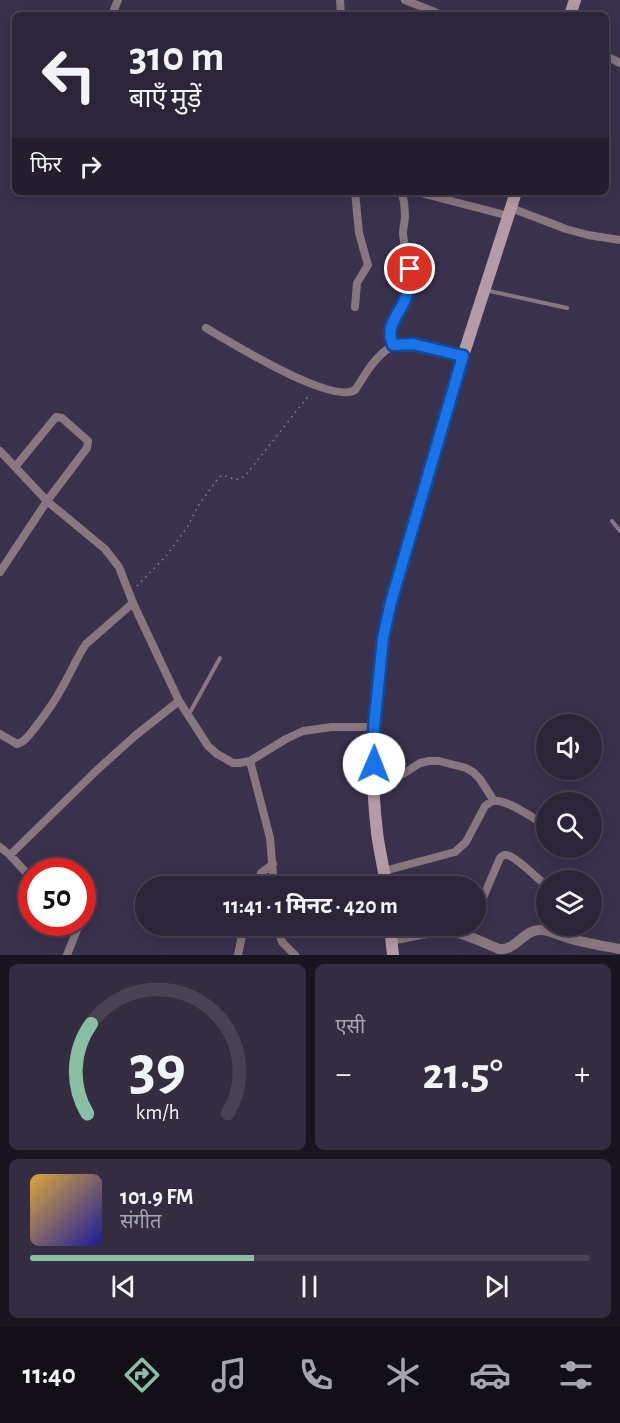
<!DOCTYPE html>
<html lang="hi">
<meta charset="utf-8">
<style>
body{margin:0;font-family:"Alegreya Sans","Noto Sans Devanagari",sans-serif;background:#342d42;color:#f1f3f6;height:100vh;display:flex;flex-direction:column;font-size:22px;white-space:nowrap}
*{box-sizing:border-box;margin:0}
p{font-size:20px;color:#a6a5af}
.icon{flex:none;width:33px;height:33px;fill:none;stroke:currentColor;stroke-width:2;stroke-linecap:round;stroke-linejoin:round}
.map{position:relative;height:955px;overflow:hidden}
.drawer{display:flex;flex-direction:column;gap:9px;padding:9px;background:#181420;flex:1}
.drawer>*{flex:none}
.top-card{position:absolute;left:12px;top:12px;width:597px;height:183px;border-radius:9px;box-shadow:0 3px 15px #0003,0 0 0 2px #484254;background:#2c253a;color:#f1f3f6;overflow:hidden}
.fabs{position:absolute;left:536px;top:714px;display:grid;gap:12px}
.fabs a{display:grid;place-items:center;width:66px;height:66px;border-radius:50%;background:#2c253a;box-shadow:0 3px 15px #0003,0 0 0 2px #484254;font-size:30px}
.speed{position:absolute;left:18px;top:858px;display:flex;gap:12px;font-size:30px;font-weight:700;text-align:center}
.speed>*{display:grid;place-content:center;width:78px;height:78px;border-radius:50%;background:#2c253a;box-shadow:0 3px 15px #0003,0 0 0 2px #484254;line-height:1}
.speed .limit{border:9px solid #d22;background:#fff;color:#111}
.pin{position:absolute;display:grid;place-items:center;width:51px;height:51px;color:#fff;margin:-26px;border:3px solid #fff;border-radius:50%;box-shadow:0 2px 6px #0007}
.me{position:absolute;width:66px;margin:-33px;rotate:1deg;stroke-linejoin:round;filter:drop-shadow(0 0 4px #0008)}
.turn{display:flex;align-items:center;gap:21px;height:126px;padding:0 18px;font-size:27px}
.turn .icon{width:78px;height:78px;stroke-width:2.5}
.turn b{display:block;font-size:42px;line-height:51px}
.then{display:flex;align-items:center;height:57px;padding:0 18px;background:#0003;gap:12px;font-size:22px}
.big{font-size:45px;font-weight:700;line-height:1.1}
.drawer .widget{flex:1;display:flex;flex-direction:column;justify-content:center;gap:9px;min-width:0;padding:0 21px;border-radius:9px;background:#342d42}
.drawer .dial{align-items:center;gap:0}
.dial svg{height:156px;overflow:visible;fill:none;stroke:#484254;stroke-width:7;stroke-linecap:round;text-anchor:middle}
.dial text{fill:#f1f3f6;stroke:none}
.song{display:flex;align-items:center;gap:18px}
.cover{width:72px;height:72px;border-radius:9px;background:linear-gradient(135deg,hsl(40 70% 55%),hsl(240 70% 35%))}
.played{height:6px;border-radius:3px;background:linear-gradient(90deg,#8abfa5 40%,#484254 40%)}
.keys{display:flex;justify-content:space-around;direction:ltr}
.heat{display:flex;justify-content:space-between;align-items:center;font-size:33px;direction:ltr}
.drawer .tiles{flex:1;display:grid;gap:9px;grid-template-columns:1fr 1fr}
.widget:last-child{grid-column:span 2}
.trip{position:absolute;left:135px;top:876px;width:351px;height:60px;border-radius:30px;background:#2c253a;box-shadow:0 3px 15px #0003,0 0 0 2px #484254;font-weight:700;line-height:60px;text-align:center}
.tab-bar{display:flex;height:96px;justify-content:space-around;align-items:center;background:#120f17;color:#a6a5af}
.tab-bar .icon{width:42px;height:42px}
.tab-bar .current{color:#8abfa5}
.tab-bar b{font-size:27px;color:#f1f3f6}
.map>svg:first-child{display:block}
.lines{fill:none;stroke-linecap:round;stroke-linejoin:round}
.path{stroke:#847d95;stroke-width:1.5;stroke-dasharray:1.5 4.5;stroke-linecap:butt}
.service{stroke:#87777f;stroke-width:4}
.minor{stroke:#87777f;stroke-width:8}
.tertiary{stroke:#87777f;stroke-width:10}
.secondary{stroke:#b49ba7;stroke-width:12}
.route-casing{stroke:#114b97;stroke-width:15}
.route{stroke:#1a73e8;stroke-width:10}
</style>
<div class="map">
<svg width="620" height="955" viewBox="0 0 620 955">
<rect width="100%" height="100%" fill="#3a314d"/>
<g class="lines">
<path class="path" d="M 137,586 L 167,555 L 188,526 L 198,506 L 219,477 L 223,475 L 236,480 L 245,476 L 310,394"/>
<path class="service" d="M 485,290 L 567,308
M 612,521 L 620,531
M 188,716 L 220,658"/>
<path class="minor" d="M 340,0 L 341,15
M 405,0 L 442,15
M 112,15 L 118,0
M 606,56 L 620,63
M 417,192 L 509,216
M 511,208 L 566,229 L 588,235 L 620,240
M 355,307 L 357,283 L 368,265 L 359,233 L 355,192
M 206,328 C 230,342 331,405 355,390 C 365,375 375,356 391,347 C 408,337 445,352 463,356
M 393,345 C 383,324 404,310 408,289 C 413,267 405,254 403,234 C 403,228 405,221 405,215 C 405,207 404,200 402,192
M 0,451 L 47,501 L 105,549 L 119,567 L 133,603 L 179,701 L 208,746 L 217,754 L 233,763 L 239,763 L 250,761 L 286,739 L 303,731 L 332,727 L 374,727
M 0,572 L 47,501 L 87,448 L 88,441 L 62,418 L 56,417 L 15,467
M 0,734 L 17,744 C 25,742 29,735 34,729 C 45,715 55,701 63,686 C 71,672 77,657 86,644 L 133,603
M 250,761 L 270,838 L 274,886
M 373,782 L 403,774 L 420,763 L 429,761 L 439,761 L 466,768 L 473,772 L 480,779 L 494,801
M 0,847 L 10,855 L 32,879
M 10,855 L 97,770 L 136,735 L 179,701
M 384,871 L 455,852 L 466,842 L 485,806 C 488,804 490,802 493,801 C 505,798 535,819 546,826
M 256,886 L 261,873 L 273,864
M 476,914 L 500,858 C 501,857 502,856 504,855 C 512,853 535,876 542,882
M 277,926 L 282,942 L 295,955
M 468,936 L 471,926
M 67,955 L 80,922
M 238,955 L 244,926"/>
<path class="tertiary" d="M 391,940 C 410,937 436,929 454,932 C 469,935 484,943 499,949 C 516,951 524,929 541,930 C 550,930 560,936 568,938 C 585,943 603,946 620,949"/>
<path class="secondary" d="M 570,15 L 575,0
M 386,886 C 384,868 379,850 377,832 C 368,758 375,674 391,602 L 455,381 L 516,192
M 390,926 L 393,955"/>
</g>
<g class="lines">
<defs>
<path id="route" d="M 374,764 L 374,727 L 383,638 L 391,602 L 463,356 L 413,344 L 393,345 C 384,326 400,314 406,297 C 409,288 410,278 410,269"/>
</defs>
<use href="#route" class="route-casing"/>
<use href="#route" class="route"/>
</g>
</svg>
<div class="fabs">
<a><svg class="icon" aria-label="sound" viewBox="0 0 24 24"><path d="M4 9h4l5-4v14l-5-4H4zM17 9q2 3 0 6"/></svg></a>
<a><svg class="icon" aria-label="search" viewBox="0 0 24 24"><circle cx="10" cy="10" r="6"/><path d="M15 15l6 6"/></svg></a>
<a><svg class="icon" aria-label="layers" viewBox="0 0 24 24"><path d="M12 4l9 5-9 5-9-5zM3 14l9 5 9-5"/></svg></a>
</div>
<div class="speed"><div class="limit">50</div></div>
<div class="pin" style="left:410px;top:269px;background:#d93025"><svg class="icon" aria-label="arrive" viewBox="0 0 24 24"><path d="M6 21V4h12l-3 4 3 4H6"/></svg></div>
<svg class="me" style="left:374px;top:764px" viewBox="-20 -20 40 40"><circle r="19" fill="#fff"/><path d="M0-13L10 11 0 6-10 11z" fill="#1a73e8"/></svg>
<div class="trip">11:41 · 1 मिनट · 420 m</div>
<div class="top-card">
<div class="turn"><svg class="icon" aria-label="left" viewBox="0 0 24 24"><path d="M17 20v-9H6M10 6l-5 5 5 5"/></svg><div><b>310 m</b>बाएँ मुड़ें</div></div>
<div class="then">फिर<svg class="icon" aria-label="right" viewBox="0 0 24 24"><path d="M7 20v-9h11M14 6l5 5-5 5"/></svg></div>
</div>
</div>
<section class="drawer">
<div class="tiles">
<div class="widget dial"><svg viewBox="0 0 100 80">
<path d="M14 69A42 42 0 1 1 86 69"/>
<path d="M14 69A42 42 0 0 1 16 23" stroke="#8abfa5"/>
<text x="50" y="56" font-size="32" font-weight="700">39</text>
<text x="50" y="72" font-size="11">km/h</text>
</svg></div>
<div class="widget"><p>एसी</p>
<div class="heat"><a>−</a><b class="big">21.5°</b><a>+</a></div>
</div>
<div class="widget">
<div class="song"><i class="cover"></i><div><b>101.9 FM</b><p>संगीत</p></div></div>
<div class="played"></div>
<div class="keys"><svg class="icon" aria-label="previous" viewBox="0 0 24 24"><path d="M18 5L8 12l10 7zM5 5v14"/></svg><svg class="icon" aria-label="pause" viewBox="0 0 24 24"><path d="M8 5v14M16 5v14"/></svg><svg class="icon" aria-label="next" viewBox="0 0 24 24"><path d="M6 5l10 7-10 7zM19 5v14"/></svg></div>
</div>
</div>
</section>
<nav class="tab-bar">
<b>11:40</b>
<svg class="icon current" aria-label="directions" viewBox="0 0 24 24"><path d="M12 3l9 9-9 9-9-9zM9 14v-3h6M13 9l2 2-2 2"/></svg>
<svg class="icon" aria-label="music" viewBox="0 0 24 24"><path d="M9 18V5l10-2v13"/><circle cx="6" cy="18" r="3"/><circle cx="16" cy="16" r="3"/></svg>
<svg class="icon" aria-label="phone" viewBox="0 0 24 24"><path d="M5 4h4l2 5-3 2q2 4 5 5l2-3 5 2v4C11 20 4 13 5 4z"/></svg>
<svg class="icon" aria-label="climate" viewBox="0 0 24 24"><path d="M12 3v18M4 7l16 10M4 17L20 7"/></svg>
<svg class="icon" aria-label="car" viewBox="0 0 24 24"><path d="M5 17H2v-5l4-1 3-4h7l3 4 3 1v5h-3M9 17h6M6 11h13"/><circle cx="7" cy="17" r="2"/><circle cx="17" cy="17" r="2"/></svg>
<svg class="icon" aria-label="filters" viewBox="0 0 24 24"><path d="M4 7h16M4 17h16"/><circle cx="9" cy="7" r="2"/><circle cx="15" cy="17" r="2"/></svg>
</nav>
